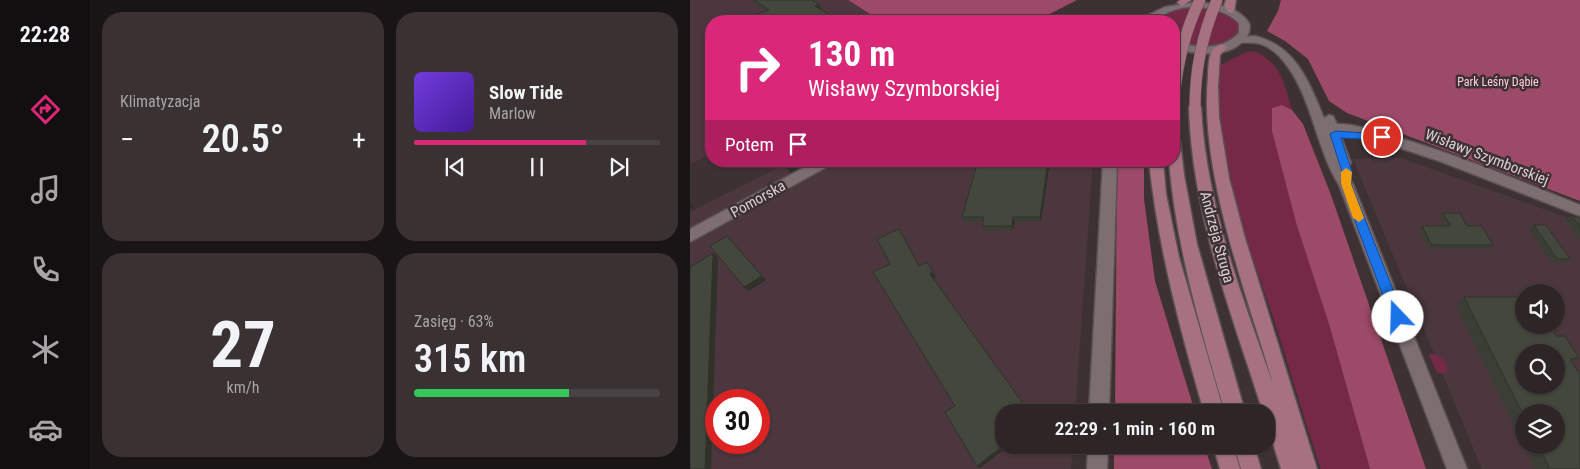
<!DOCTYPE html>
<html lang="pl">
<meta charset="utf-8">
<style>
body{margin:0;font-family:"Roboto Condensed",sans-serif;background:#3a3133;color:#f1f3f6;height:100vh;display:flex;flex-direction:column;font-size:19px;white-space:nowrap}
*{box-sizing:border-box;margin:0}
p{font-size:16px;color:#a7a5a7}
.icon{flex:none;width:28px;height:28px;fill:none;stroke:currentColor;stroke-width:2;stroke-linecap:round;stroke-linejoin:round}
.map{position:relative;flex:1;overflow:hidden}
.drawer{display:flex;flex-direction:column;gap:12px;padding:12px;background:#191415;width:600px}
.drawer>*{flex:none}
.top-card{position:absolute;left:15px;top:15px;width:475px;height:152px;border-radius:20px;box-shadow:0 1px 4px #0004,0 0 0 1px #494244;background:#db2777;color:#fff;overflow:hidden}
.tools{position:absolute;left:825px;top:284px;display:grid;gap:10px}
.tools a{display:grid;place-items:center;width:50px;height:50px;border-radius:50%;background:#2e2527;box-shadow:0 1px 4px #0004,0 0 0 1px #494244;font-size:25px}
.speed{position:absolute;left:15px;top:389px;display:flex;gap:10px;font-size:25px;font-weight:700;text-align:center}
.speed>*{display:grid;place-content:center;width:65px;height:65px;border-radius:50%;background:#2e2527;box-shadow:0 1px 4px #0004,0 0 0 1px #494244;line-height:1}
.speed .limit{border:8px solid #d22;background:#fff;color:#111}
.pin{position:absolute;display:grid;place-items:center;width:42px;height:42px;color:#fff;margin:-21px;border:2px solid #fff;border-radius:50%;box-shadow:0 1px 5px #0007}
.me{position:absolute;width:55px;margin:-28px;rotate:339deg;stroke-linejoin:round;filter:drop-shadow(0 0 4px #0008)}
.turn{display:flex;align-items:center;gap:18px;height:105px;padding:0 20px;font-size:22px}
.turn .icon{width:65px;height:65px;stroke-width:2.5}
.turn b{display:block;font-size:35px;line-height:42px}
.then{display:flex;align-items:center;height:48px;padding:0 20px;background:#0003;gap:10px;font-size:19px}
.big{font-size:38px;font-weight:600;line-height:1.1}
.drawer .widget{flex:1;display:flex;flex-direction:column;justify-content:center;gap:8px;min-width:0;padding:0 18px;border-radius:20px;background:#3a3133}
.drawer .dial{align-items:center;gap:0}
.dial b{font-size:65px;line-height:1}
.song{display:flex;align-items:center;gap:15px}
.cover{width:60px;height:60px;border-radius:8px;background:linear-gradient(135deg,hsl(260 70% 55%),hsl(260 70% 35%))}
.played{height:5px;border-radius:2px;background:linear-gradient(90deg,#db2777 70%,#494244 70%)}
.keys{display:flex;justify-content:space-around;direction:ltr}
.heat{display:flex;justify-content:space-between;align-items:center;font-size:28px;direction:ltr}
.charge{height:8px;border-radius:4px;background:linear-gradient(90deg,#34c759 63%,#494244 0)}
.drawer .tiles{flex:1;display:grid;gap:12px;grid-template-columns:repeat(2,1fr)}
.trip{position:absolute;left:305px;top:404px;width:280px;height:50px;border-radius:20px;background:#2e2527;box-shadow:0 1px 4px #0004,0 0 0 1px #494244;font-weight:600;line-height:50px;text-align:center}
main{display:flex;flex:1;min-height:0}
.tab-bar{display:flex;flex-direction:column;width:90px;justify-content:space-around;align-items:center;background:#120f10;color:#a7a5a7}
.tab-bar .icon{width:35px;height:35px}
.tab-bar .on{color:#db2777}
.tab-bar b{font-size:22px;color:#f1f3f6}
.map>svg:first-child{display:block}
.built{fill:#4b373d;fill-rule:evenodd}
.green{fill:#752946}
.forest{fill:#9c4a67}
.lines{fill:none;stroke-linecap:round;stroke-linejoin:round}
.street-casing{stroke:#5a4f53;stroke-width:3}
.secondary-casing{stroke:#5a4f53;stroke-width:3}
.primary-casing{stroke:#5a4f53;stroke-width:3}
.street{fill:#7d6e72;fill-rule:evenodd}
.secondary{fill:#7d6e72;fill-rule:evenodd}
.primary{fill:#a67282;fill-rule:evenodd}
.primary-bridge-casing{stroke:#5a4f53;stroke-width:12;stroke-linecap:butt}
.primary-bridge{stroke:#a67282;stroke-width:11}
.wall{fill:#3a3e34;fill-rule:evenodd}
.shaded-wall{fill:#30322a}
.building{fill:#44483c;stroke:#30322a;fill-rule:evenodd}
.route{fill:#1a73e8;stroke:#114b97}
.slow{fill:#f59e0b}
.labels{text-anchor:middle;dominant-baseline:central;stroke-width:5;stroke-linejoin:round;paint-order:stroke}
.far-park-label{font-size:12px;fill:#fecddb;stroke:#3e3134}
.street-label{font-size:15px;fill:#d8cfd2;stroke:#3e3134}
</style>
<main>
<nav class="tab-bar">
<b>22:28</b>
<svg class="icon on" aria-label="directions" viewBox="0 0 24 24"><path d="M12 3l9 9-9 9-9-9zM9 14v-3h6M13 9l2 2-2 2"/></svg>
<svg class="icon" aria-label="music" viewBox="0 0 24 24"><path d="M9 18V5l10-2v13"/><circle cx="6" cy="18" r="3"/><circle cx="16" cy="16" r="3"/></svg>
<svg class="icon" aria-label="phone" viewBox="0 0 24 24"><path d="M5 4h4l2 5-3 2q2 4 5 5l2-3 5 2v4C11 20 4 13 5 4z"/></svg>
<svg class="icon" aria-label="climate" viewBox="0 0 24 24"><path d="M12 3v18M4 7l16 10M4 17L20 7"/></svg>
<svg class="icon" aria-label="car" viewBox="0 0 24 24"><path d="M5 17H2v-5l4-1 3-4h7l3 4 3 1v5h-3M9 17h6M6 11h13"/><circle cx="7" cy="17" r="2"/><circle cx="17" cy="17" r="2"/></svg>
</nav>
<section class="drawer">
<div class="tiles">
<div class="widget"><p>Klimatyzacja</p>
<div class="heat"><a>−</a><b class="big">20.5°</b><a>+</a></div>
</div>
<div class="widget">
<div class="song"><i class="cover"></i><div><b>Slow Tide</b><p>Marlow</p></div></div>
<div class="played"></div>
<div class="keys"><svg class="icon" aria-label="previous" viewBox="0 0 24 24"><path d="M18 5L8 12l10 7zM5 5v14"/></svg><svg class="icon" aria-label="pause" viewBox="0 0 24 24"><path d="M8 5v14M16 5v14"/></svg><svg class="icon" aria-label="next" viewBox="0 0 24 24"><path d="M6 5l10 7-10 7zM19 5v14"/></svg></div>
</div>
<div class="widget dial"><b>27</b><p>km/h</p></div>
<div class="widget"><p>Zasięg · 63%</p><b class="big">315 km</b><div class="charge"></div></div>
</div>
</section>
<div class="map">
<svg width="890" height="469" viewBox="0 0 890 469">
<rect width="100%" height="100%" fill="#3e3134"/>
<path class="built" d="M 0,0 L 158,0 L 191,21 L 21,21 L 21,154 L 0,164 Z
M 711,158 L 890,222 L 890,469 L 792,469 L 663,159 ZM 834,292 L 866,292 L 866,325 L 834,325 ZM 834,352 L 866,352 L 866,385 L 834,385 ZM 834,412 L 866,412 L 866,445 L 834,445 Z
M 101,161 L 403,161 L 385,412 L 314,412 L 314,445 L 383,445 L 381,469 L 0,469 L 0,212 ZM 26,400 L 69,400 L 69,442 L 26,442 Z"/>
<path class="green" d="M 497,5 L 532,9 L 549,22 L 548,34 C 533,51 503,49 484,42 L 484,21 L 467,21 L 470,16 Z
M 564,51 C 592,63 594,84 602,110 L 592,105 L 607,226 L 639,324 L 680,469 L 631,469 C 614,420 600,369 584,320 C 557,238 519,152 530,65 L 556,52 Z
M 741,354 C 751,354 760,363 756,373 L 747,373 L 739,355 Z"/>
<path class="forest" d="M 158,0 L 387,0 L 346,21 L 191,21 Z
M 591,0 L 890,0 L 890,201 L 657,113 L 639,101 L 618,59 L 595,41 L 577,31 L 588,11 Z
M 592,105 L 602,110 L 613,124 L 641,195 L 736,469 L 680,469 L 639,324 L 607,226 L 582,131 L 582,108 Z
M 427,161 L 454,161 L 454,199 L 465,281 L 505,412 L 425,412 Z
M 424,445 L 514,445 L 522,469 L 424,469 Z"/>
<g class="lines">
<defs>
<path id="street" d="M 565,36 C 606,46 619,82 634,118 L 639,115 L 643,116 L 647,124 C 667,124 687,132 706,137 C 769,155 830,181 890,205 L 890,216 L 752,162 L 677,137 L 649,131 L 661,163 L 659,166 L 653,167 L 653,169 L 663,184 L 777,469 L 757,469 L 649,185 C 624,145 622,91 589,56 C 583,50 574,44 566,43 C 558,41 550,45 544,40 L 549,37 Z
M 413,161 L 427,161 L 419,412 L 399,412 Z
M 398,445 L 418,445 L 417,469 L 397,469 Z"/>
<path id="secondary" d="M 506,2 C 525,4 547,5 559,23 C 561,30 559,35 553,41 C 537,59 504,54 484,48 L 484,42 C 506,47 531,52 549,33 L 549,23 C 530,4 486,0 466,21 L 414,21 L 419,18 L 452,18 L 475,7 Z
M 126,161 L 143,161 L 142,164 L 0,242 L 0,229 Z"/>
<path id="primary" d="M 490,0 L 501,0 L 492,6 L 487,3 Z
M 536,0 L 546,0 L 544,12 L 541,13 L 538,12 L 534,5 Z
M 532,44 L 537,47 L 530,55 L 528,86 L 529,117 L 539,178 L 555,238 L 627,469 L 591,469 L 576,421 L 576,412 L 573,412 C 541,312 502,214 499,107 L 505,103 L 511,107 C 516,204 551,293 583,384 C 556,291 509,172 518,76 C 519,64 517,48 532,44 Z
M 484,136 L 490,140 L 494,175 L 507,244 L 555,412 L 535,412 C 511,331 486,246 479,161 L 484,161 Z
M 459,161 L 473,161 L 476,194 L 489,257 L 534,412 L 514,412 C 490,329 468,247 459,161 Z
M 523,445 L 543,445 L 550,469 L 530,469 Z
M 544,445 L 564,445 L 571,469 L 551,469 Z"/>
</defs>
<use href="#street" class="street-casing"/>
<use href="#secondary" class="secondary-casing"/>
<use href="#primary" class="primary-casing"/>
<use href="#street" class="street"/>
<use href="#secondary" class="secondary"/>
<use href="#primary" class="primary"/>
<defs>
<path id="primary-bridge" d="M 484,100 C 487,65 494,32 510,0
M 505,107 C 505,69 512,35 527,0"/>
</defs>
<use href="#primary-bridge" class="primary-bridge-casing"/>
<use href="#primary-bridge" class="primary-bridge"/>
</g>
<path class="wall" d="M 60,0 L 122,0 L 129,4 L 131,9 L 145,18 L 147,21 L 52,21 L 51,20 L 76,11 Z
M 88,161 L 104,161 L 109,168 L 100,173 Z
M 360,161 L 351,221 L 325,222 L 323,230 L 294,231 L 292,226 L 293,222 L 274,222 L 272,217 Z
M 753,213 L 777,226 L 803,245 L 799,249 L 739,249 L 729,230 L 732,226 L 755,226 L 750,217 Z
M 881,215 L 890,218 L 890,240 L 875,221 Z
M 844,225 L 880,259 L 875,263 L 862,263 L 839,229 Z
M 774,297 L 866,336 L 889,358 L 882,362 L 890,469 L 845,469 L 766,305 ZM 834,412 L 866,445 L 834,445 Z"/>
<path class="shaded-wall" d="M 129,4 L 131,9 L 125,6 Z
M 145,18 L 147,21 L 138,21 Z
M 74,161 L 88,161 L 78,166 Z
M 103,161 L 104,161 L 109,168 L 100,173 L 95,165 Z
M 358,161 L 360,161 L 351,221 L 350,217 Z
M 0,203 L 4,207 L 0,209 Z
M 323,217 L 325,222 L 323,230 L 322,226 Z
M 37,236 L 76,280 L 59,291 L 54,287 Z
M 23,253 L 28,258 L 21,469 L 15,469 Z
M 243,272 L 246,277 L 243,278 L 240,274 Z
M 314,445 L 320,445 L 290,468 L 287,466 Z"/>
<path class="building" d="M 64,0 L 122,0 L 129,4 L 125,6 L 145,18 L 138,21 L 53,21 L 51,20 L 79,10 Z
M 90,161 L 103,161 L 95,165 Z
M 288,161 L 358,161 L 350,217 L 323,217 L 322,226 L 292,226 L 294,217 L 272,217 Z
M 753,213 L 770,213 L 777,226 L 792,226 L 803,245 L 742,245 L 732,226 L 761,226 Z
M 881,215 L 890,218 L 890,226 Z
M 844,225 L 856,225 L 880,259 L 867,259 Z
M 209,229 L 229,266 L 237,262 L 243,272 L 240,274 L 339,412 L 314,412 L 314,445 L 287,466 L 255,412 L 265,406 L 183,272 L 200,264 L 187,239 Z
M 37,236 L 72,276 L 54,287 L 20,246 Z
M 23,253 L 15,469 L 0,469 L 0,267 Z
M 774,297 L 834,297 L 834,325 L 859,325 L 866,336 L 875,336 L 889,358 L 880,359 L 890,375 L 890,469 L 860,469 L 848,445 L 866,445 L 866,412 L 834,412 L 834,416 ZM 834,352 L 866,352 L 866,385 L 834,385 Z"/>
<path class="route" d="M 645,131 L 692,134 L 697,137 L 692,140 L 651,138 L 662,172 L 661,184 L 714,317 L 712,321 L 708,323 L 703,321 L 701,317 L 651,184 L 652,172 L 640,134 Z"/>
<path class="slow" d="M 656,168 L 662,172 L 661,184 L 674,218 L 669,222 L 663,218 L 651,184 L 651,172 Z"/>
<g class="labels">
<g class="far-park-label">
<text x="808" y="82">Park Leśny Dąbie</text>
</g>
<g class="street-label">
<text transform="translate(797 157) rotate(21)">Wisławy Szymborskiej</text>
<text transform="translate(68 199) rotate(-29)">Pomorska</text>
<text transform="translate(527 237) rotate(75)">Andrzeja Struga</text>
</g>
</g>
</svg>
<div class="tools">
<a><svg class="icon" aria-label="sound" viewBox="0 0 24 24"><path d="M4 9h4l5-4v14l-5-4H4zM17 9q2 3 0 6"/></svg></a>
<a><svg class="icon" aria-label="search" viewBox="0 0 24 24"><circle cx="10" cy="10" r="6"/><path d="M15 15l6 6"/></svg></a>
<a><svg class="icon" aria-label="layers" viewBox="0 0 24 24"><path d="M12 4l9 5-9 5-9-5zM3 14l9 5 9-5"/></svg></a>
</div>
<div class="speed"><div class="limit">30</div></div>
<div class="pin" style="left:692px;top:137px;background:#d93025"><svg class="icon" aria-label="arrive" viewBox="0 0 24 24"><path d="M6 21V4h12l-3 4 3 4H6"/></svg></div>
<svg class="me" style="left:708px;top:317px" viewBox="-20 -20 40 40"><circle r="19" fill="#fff"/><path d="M0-13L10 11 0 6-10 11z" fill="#1a73e8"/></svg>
<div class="trip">22:29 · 1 min · 160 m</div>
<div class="top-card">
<div class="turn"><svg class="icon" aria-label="right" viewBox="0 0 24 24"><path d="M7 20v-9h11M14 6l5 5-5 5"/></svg><div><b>130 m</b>Wisławy Szymborskiej</div></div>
<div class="then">Potem<svg class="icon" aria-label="arrive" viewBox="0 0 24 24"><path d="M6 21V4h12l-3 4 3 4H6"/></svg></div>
</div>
</div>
</main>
